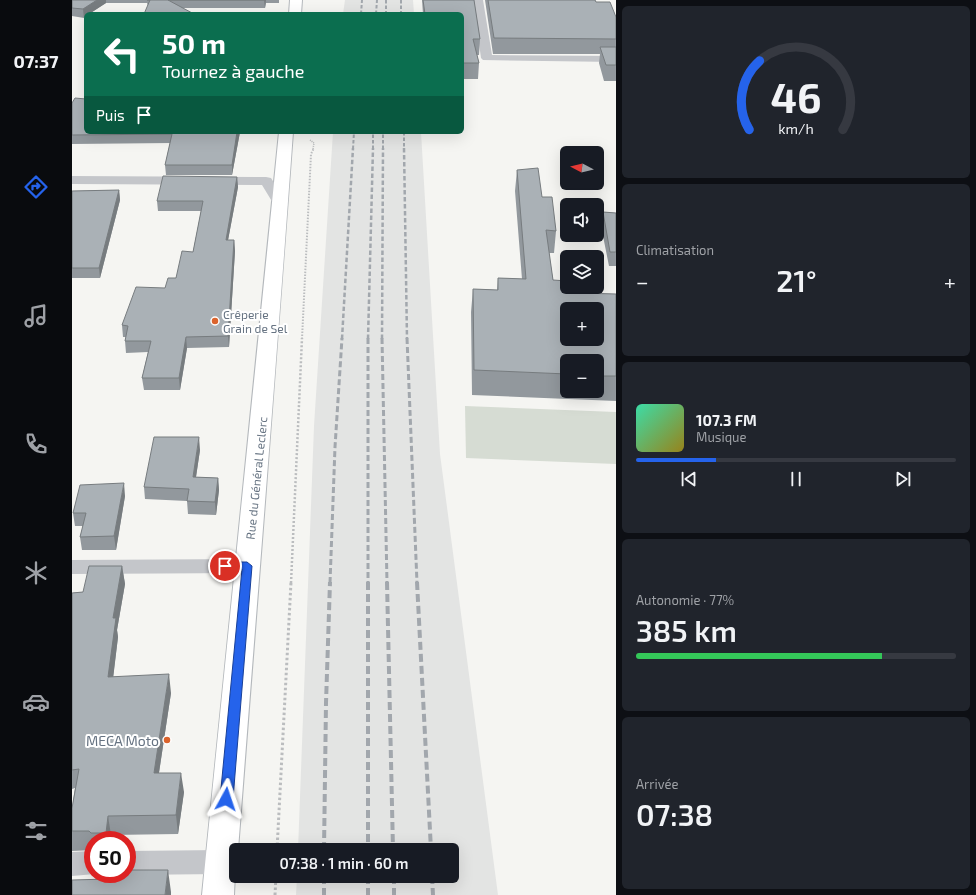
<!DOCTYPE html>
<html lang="fr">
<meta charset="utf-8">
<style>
body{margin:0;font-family:"Exo 2",sans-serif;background:#20242c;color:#f1f3f6;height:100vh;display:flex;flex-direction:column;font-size:15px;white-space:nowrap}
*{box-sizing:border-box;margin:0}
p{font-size:13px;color:#9ea1a6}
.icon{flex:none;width:22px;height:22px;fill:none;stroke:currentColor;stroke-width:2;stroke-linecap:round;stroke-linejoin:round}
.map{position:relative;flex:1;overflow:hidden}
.panel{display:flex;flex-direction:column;gap:6px;padding:6px;background:#0d0f14;width:360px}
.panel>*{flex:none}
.hud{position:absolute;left:12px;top:12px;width:380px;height:122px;border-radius:6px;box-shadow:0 4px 16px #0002;background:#0b6e4f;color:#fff;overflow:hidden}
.needle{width:26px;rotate:277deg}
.fabs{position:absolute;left:488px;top:146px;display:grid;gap:8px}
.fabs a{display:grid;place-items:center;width:44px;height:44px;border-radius:6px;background:#171b24;box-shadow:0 4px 16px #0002;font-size:20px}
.speed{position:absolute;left:12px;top:831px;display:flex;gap:8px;font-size:20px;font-weight:700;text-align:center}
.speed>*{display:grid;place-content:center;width:52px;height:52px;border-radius:50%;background:#171b24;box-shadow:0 4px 16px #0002;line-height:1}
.speed .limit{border:6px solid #d22;background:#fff;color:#111}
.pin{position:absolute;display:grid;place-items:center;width:34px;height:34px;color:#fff;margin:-17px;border:2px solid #fff;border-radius:50%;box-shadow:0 1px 4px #0007}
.me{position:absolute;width:44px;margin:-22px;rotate:5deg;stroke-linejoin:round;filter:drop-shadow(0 0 3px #0008)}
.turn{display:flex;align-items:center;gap:14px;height:84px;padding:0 12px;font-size:18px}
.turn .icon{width:52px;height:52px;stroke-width:2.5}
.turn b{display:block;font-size:28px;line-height:34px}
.then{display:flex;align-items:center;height:38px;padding:0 12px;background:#0003;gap:8px;font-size:15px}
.big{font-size:30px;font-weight:600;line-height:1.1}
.panel .widget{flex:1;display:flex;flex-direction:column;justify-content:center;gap:6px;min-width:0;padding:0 14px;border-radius:6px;background:#20242c}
.panel .dial{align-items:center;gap:0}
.dial svg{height:104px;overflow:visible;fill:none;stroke:#363941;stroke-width:7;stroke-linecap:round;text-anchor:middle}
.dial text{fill:#f1f3f6;stroke:none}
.song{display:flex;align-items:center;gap:12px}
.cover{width:48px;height:48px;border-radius:6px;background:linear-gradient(135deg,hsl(160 70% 55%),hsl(50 70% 35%))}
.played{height:4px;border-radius:2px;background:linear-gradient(90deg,#2563eb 25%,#363941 25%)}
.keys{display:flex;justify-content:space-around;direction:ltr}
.heat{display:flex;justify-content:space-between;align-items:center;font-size:22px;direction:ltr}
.charge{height:6px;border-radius:3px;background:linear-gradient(90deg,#34c759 77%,#363941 0)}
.trip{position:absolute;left:157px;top:843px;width:230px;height:40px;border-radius:6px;background:#171b24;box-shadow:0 4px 16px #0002;font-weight:600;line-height:40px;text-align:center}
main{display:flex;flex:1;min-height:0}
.tab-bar{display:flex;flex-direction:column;width:72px;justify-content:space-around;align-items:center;background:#090b0e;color:#9ea1a6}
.tab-bar .icon{width:28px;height:28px}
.tab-bar .active{color:#2563eb}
.tab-bar b{font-size:18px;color:#f1f3f6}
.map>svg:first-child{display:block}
.built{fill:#e3e4e3}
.green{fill:#d6dcd3}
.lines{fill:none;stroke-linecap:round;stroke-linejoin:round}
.secondary-casing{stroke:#b4b8bc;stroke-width:2}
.path-far3{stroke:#bbbdbf;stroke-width:1.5;stroke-dasharray:1 1;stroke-linecap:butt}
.path-far2{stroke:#bbbdbf;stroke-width:2;stroke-dasharray:1.5 1.5;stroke-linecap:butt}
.path-far1{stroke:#bbbdbf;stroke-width:2.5;stroke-dasharray:2 2;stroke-linecap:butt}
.path{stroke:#bbbdbf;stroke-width:3;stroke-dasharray:2.5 2.5;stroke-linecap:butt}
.service{fill:#c4c6ca;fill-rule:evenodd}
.secondary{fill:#fff;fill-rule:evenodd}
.rail-far3{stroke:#a2a7ad;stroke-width:2;stroke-dasharray:3.5 2;stroke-linecap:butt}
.rail-far2{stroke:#a2a7ad;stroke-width:2.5;stroke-dasharray:4.5 2.5;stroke-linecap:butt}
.rail-far1{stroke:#a2a7ad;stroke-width:3;stroke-dasharray:6 3;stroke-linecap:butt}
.rail{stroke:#a2a7ad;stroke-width:4;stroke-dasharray:8 4;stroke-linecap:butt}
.wall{fill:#92989d;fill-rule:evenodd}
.shaded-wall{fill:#777c7f}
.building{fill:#aab1b6;stroke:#777c7f;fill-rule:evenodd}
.route{fill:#2563eb;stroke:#184099}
.poi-dot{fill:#db632c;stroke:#fff;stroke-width:1.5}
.labels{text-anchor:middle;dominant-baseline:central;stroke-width:4;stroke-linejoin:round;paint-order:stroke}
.poi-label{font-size:12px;fill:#667382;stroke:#fff;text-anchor:start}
.street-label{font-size:12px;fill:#667382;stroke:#fff}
.near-poi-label{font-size:14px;fill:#667382;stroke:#fff;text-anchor:end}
</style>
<main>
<nav class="tab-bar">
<b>07:37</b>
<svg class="icon active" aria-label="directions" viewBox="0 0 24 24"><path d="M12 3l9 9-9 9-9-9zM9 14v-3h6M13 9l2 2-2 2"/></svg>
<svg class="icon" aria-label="music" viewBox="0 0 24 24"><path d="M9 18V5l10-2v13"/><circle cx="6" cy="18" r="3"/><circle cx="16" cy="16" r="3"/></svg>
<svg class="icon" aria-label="phone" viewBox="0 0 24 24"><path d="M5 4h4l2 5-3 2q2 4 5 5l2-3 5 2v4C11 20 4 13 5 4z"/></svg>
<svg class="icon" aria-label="climate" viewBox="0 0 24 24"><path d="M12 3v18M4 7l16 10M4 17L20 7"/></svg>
<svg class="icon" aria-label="car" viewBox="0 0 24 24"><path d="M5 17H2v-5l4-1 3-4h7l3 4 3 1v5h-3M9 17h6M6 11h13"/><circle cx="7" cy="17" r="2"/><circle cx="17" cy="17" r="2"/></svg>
<svg class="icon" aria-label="filters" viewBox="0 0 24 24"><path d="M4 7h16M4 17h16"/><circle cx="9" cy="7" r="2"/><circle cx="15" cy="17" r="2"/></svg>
</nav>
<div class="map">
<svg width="544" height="895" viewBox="0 0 544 895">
<rect width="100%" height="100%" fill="#f5f5f2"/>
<path class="built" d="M 273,0 L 341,0 L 342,14 L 271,14 Z
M 261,132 L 349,132 L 368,454 L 426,895 L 224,895 L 225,876 L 380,876 L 380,850 L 226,850 L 242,426 Z"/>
<path class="green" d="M 393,406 L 544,412 L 544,464 L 394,458 Z"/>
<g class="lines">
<defs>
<path id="secondary" d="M 218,0 L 230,0 L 229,14 L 217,14 Z
M 207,132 L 221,132 C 204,371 184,611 166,850 L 164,850 L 162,895 L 130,895 C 155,641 182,386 207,132 Z"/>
</defs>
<use href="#secondary" class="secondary-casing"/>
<path class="path-far3" d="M 238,140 L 242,143 L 241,149"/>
<path class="path-far2" d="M 230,339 L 239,154 L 242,148"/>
<path class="path-far1" d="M 219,583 L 230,338"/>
<path class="path" d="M 205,850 L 219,582
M 203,895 L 204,876"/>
<path class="service" d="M 401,0 L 411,0 L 420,55 L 544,56 L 544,62 L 411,60 L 409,58 Z
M 0,176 L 194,177 L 199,178 L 216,205 L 214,208 L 209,209 L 204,208 L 190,185 L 0,184 Z
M 175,559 L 183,561 L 186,566 L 183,571 L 175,573 L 0,574 L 0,560 Z
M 149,850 L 159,854 L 163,862 L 159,870 L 149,874 L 55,875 L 53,874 L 55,874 L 55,851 Z
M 21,851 L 21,874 L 23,874 L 0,876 L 0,852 Z"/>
<use href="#secondary" class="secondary"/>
<path class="rail-far3" d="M 314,0 L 314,14
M 329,0 L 329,14
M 289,14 L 290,0
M 304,14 L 305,0
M 332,132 L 332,149
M 281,149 L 282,132
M 301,149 L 301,132
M 311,149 L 311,132"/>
<path class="rail-far2" d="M 332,148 L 335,339
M 270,339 L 281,148
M 296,339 L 301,148
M 310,339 L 311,148"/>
<path class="rail-far1" d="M 296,338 L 296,583
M 310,338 L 315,583
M 335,338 L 345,583
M 258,583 L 263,447 L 270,338"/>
<path class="rail" d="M 296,582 L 296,850
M 315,582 L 321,850
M 345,582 L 359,850
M 252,850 L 254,703 L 258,582
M 252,876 L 252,895
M 296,876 L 296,895
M 322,876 L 322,895
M 360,876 L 361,895"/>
</g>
<path class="wall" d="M 0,0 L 207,0 L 207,3 L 194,3 L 193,8 L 111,8 L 76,6 L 75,3 L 34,3 L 17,14 L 14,14 L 14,16 L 12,18 L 0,16 Z
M 350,0 L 402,0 L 408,39 L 407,55 L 405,55 L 407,63 L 406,79 L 390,79 L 390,14 L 351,14 Z
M 413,0 L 523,0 L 524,2 L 544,17 L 544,81 L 532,81 L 527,63 L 528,54 L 421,54 Z
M 0,103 L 14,132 L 168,132 L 160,175 L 94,175 L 93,165 L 98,143 L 0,144 Z
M 445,170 L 470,197 L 484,231 L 482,253 L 477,253 L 481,280 L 507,293 L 544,294 L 544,401 L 400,395 L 399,312 L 401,289 L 425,290 L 426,278 L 450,279 L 443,191 ZM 495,361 L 525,361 L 525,391 L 495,391 Z
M 165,177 L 166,187 L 156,240 L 162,240 L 163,251 L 157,347 L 115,348 L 108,390 L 72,390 L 70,378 L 76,352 L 54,353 L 53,341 L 54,337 L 51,337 L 50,325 L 93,288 L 104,278 L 121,252 L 129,211 L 86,211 L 85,201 Z
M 47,190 L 48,200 L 28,278 L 0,278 L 0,191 Z
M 531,212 L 544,213 L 544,266 L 537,266 L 529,226 Z
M 128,450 L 124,477 L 146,478 L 147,490 L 144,515 L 116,514 L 115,501 L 73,499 L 72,487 Z
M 53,496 L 44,550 L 10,550 L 8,537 L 11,526 L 3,526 L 1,513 Z
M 50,566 L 53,584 L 45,630 L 46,637 L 41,677 L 99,693 L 87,773 L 112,792 L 106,834 L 39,835 L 39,840 L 21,840 L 21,850 L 0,851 L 0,808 L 3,788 L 0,789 L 0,593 L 11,592 Z"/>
<path class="shaded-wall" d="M 25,0 L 34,0 L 34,3 L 17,14 L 14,14 L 14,16 L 12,18 L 11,9 Z
M 192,0 L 194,0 L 193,8 Z
M 165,132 L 168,132 L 160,175 L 160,165 Z
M 165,177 L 166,187 L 154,251 L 154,240 Z
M 47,190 L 48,200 L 28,278 L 27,268 Z
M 162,240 L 163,251 L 157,347 L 156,336 Z
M 114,337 L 115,348 L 108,390 L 107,378 Z
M 127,437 L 128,450 L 122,490 L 121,477 Z
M 146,478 L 147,490 L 144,515 L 143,502 Z
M 52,483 L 53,496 L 44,550 L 42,536 Z
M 50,566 L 53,584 L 45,630 L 46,637 L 39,696 L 36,677 L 41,618 Z
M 97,674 L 99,693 L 84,792 L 82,773 Z
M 109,773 L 112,792 L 106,834 L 104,815 Z
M 36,816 L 39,835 L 39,840 L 35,840 L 34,833 Z
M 96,870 L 99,892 L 99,895 L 93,895 Z"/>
<path class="building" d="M 0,0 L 25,0 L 11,9 L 0,8 Z
M 75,0 L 192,0 L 96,0 L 122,14 L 72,14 L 78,0 Z
M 351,0 L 402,0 L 408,39 L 401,39 L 407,63 L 390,63 L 390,14 L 353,14 Z
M 416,0 L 523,0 L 524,2 L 538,2 L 544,17 L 544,39 L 422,38 Z
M 528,47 L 544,47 L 544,65 L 534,65 Z
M 3,98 L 14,99 L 14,132 L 165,132 L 160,165 L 93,165 L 100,134 L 0,135 L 0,103 Z
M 466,168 L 470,197 L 480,197 L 484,231 L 474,230 L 481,280 L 495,281 L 495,287 L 506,287 L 507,293 L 544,294 L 544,376 L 525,376 L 525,361 L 495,361 L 495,374 L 402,370 L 401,289 L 426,290 L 426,278 L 454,279 L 445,170 ZM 495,309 L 525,309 L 525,339 L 495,339 Z
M 91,176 L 165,177 L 154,240 L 162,240 L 156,336 L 114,337 L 107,378 L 70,378 L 79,341 L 53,341 L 56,326 L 50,325 L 64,287 L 93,288 L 96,278 L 104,278 L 110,251 L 121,252 L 131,201 L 85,201 Z
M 47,190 L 27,268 L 0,268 L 0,191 Z
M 531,212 L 544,213 L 544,252 L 538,252 Z
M 82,437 L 127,437 L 121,477 L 146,478 L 143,502 L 115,501 L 117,489 L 72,487 Z
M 52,483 L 42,536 L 8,537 L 14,513 L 1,513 L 8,485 Z
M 17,566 L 50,566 L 41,618 L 44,618 L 36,677 L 97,674 L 82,773 L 109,773 L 104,815 L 36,816 L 34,833 L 19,833 L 17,831 L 0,831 L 0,808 L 7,769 L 0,770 L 0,593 L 11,592 Z
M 55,870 L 96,870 L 93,895 L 0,895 L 0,880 L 36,879 L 37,874 L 55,874 Z"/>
<path class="route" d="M 153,562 L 175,562 L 180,566 L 161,799 L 159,803 L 154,804 L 150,803 L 148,799 L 170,569 L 149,568 L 148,566 L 149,563 Z"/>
<g class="poi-dot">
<circle cx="143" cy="321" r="4"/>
<circle cx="95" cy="740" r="4"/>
</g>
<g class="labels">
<g class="poi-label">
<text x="151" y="314">Crêperie<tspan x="151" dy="14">Grain de Sel</tspan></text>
</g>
<g class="street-label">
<text transform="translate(184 478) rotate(-84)">Rue du Général Leclerc</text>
</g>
<g class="near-poi-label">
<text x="87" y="740">MECA Moto</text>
</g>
</g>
</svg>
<div class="fabs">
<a><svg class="needle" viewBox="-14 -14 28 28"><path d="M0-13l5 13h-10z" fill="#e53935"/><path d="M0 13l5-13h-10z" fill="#9ea1a6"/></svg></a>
<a><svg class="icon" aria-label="sound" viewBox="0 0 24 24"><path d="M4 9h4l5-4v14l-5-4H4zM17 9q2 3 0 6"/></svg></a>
<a><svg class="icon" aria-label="layers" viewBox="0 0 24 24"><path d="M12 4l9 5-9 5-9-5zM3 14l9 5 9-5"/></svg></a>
<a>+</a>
<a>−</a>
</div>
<div class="speed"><div class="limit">50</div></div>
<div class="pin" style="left:153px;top:566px;background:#d93025"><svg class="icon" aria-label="arrive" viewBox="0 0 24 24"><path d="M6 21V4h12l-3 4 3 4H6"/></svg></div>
<svg class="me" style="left:154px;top:799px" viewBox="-20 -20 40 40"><path d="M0-17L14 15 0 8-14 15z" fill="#2563eb" stroke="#fff" stroke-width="4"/></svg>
<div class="trip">07:38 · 1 min · 60 m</div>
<div class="hud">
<div class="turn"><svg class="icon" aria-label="left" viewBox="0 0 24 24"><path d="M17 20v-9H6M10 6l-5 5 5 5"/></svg><div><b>50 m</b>Tournez à gauche</div></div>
<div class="then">Puis<svg class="icon" aria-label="arrive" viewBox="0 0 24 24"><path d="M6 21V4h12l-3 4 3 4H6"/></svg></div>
</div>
</div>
<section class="panel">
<div class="widget dial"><svg viewBox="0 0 100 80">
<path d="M14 69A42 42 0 1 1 86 69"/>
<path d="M14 69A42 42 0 0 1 22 16" stroke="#2563eb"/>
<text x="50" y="56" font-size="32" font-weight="700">46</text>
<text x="50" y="72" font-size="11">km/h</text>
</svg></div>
<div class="widget"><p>Climatisation</p>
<div class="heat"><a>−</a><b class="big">21°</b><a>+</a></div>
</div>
<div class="widget">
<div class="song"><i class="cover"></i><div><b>107.3 FM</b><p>Musique</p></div></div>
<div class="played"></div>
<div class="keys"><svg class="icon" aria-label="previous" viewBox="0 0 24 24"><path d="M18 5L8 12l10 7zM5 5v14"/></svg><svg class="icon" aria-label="pause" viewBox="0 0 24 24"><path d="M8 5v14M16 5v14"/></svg><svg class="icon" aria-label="next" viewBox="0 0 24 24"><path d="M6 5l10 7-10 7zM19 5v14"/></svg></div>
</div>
<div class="widget"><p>Autonomie · 77%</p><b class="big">385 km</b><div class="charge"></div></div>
<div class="widget"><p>Arrivée</p><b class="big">07:38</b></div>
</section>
</main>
